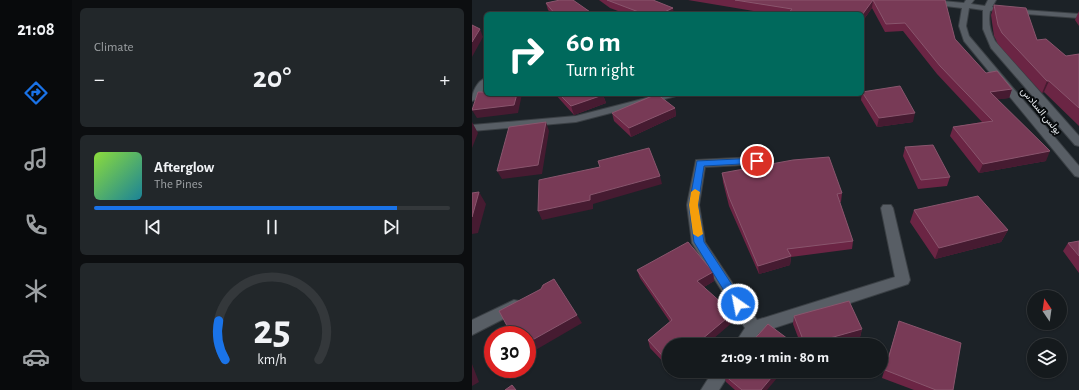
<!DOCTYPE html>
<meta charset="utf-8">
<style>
body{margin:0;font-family:"Alegreya Sans",Vazirmatn,sans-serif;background:#22272a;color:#f1f3f6;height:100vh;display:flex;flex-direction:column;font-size:15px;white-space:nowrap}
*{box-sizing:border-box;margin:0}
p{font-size:13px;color:#9da1a4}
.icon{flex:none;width:22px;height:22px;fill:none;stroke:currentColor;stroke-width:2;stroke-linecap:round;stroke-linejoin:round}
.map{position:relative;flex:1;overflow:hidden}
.sheet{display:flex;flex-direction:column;gap:8px;padding:8px;background:#0c0e10;width:400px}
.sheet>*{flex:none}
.hud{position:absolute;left:12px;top:12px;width:380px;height:84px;border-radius:6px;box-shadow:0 1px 3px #0004,0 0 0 1px #34383b;background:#00695c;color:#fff;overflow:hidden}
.needle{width:26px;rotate:347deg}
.tools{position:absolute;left:555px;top:290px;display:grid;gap:8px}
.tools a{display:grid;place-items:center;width:40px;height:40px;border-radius:50%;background:#151a1d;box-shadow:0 1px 3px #0004,0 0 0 1px #34383b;font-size:20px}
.speed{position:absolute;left:12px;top:326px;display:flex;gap:8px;font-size:20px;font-weight:700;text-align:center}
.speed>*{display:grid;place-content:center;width:52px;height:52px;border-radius:50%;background:#151a1d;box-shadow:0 1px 3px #0004,0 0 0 1px #34383b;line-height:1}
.speed .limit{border:6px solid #d22;background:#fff;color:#111}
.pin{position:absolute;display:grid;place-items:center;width:34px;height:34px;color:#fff;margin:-17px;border:2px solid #fff;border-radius:50%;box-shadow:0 1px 4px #0007}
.me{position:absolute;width:44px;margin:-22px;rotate:327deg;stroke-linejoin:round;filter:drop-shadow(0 0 3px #0008)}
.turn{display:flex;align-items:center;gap:14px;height:84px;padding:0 16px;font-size:18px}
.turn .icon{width:52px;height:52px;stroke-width:2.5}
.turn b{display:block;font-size:28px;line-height:34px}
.big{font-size:30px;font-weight:700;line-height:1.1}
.sheet .card{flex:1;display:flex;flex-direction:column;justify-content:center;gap:6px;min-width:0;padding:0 14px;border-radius:6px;background:#22272a}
.sheet .dial{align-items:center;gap:0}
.dial svg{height:104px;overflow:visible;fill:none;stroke:#34383b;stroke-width:7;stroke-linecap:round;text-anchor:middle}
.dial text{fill:#f1f3f6;stroke:none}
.song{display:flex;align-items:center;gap:12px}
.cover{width:48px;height:48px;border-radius:6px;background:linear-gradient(135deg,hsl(90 70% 55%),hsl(190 70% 35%))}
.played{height:4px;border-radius:2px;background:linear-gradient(90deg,#1a73e8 85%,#34383b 85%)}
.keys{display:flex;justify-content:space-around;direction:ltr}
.heat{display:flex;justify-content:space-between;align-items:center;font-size:22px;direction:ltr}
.trip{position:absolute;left:190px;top:338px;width:226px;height:40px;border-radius:20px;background:#151a1d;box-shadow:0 1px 3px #0004,0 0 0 1px #34383b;font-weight:700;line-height:40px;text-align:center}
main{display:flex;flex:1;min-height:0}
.tab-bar{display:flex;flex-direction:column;width:72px;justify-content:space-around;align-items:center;background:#080a0c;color:#9da1a4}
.tab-bar .icon{width:28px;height:28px}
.tab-bar .active{color:#1a73e8}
.tab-bar b{font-size:18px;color:#f1f3f6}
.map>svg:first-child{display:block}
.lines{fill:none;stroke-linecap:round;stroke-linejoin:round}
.minor-casing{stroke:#3b4045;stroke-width:2}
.minor{fill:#585e65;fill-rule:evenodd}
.wall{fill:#6b2544}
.shaded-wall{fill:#461b31}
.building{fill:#783a56;stroke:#89556d}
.route{fill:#1a73e8;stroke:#114b97}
.slow{fill:#f59e0b}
.labels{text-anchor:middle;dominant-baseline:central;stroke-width:4;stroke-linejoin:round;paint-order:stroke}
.far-street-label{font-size:10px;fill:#e3e7eb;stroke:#080b0d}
</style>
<main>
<nav class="tab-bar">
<b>21:08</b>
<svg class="icon active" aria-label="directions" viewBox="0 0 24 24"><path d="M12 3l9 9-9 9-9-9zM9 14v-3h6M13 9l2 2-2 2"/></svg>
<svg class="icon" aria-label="music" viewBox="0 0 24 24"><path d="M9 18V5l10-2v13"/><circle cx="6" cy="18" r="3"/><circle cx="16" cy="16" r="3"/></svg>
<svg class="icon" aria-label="phone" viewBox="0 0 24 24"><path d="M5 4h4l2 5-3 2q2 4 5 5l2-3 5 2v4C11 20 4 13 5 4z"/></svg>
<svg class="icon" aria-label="climate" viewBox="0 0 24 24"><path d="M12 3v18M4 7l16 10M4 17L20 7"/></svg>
<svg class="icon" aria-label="car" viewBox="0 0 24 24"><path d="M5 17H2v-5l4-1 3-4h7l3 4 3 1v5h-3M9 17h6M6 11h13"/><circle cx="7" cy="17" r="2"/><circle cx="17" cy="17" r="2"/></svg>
</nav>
<section class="sheet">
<div class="card"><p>Climate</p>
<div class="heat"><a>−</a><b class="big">20°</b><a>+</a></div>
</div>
<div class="card">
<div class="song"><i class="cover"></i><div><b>Afterglow</b><p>The Pines</p></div></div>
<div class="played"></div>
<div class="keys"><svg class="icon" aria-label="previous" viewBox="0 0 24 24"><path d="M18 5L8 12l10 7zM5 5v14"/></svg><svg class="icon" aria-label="pause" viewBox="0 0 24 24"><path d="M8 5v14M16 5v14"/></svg><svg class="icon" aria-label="next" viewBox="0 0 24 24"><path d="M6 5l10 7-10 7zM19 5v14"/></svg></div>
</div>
<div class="card dial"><svg viewBox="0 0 100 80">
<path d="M14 69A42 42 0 1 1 86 69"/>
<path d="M14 69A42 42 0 0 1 9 39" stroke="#1a73e8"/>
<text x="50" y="56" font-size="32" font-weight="700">25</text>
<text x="50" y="72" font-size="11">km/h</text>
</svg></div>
</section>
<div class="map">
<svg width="607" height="390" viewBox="0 0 607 390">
<rect width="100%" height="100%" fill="#1c2227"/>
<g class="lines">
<defs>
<path id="minor" d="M 437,0 L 460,0 L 492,3 L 494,0 L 502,0 L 499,4 L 513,6 L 516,0 L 524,0 L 520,7 L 526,9 L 518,11 C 516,22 518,31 523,41 L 607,136 L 607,146 L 603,145 L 519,48 L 511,29 L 511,10 L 497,8 L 494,26 L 497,36 L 607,166 L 607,177 L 603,176 L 492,41 L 487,26 L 490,8 L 441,2 Z
M 537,9 L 607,14 L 607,18 L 540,13 L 537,13 Z
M 14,78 C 14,87 9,98 0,101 C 0,92 5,81 14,78 Z
M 190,94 L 206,94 L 204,96 L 104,122 L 0,131 L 0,125 L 104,116 Z
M 285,157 L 289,158 L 291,161 L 289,164 L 233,167 L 227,205 L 233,242 L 285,320 L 423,277 L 409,208 L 411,205 L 419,205 L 421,208 L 438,280 L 436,284 L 287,333 L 279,345 L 262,345 L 273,328 L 220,243 L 215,205 L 224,160 Z
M 42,300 L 47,301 L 49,306 L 47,311 L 0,335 L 0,320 Z
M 241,371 L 259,371 L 247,390 L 229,390 Z"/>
</defs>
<use href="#minor" class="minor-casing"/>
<use href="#minor" class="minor"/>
</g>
<path class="wall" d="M 127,0 L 181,0 L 202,14 L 154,14 L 138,8 Z
M 216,0 L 473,0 L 483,39 L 514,73 L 540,89 L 537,98 L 525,99 L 574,161 L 507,173 L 478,136 L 481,127 L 510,122 L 465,74 L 431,31 L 413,32 L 400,8 L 390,22 L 390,14 L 300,14 Z
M 74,3 L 121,14 L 80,14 L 76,10 Z
M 522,5 L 565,40 L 594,56 L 607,54 L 607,126 L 572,92 L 570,93 L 526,44 L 522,36 L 519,15 Z
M 607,11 L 607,26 L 603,20 Z
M 390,91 L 441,122 L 405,127 L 389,100 Z
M 83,94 L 130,94 L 131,95 L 134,103 L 102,115 Z
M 203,108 L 204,116 L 159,137 L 142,121 L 140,113 Z
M 433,147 L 478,177 L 475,186 L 446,189 L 431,156 Z
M 250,173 L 370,193 L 369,202 L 368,202 L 381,241 L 380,249 L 319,257 L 318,265 L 287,274 L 257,206 L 251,182 Z
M 442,210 L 536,230 L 529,242 L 463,259 L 438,222 Z
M 607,241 L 607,273 L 591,251 L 596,243 Z
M 165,270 L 241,272 L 242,281 L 232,287 L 262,321 L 197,345 L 197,368 L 178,348 L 176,340 L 198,322 L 168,278 Z
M 322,316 L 390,329 L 388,337 L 359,345 L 329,345 L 321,324 Z
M 427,321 L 481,390 L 442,390 L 410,378 Z
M 252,375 L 295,390 L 263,390 L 254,382 Z"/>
<path class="shaded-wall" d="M 401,0 L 400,8 L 390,22 L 390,15 Z
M 201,8 L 202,14 L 188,14 Z
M 8,29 L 11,37 L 0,57 L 0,42 Z
M 575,81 L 577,81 L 572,92 L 570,93 Z
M 540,89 L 537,98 L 514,101 L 518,92 Z
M 45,94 L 50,94 L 46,113 L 5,118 L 0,110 Z
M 131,95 L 134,103 L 102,115 L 99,106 Z
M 203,108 L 204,116 L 159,137 L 157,128 Z
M 443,113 L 441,122 L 405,127 L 407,118 Z
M 0,122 L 6,133 L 0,148 Z
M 74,122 L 77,131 L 70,174 L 30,179 L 25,171 Z
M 578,151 L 574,161 L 507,173 L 511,164 Z
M 188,176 L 190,184 L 121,204 L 121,209 L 70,220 L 66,211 L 118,195 Z
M 7,192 L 14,204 L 6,233 L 0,234 L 0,217 Z
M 536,230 L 529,242 L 463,259 L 467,248 Z
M 319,256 L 318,265 L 287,274 L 286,266 Z
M 241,272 L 242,281 L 227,290 L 225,281 Z
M 261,313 L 262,321 L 234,345 L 223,345 Z
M 105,315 L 110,323 L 55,355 L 55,343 Z
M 390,329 L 388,337 L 359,345 L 333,345 Z
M 0,364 L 7,382 L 0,386 Z
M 305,371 L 311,371 L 295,390 L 289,390 Z"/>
<path class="building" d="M 88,0 L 101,0 L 121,14 L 83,14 L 74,3 Z
M 135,0 L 181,0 L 201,8 L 188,14 L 172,14 Z
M 263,0 L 473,0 L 483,39 L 514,73 L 525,71 L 540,89 L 518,92 L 578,151 L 511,164 L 481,127 L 521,121 L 468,66 L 433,23 L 414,24 L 401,0 L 390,15 L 390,14 L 316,14 L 320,9 Z
M 522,5 L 554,8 L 565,40 L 574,39 L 594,56 L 607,54 L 607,108 L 577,81 L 575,81 L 530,33 L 526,25 Z
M 0,25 L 8,29 L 0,42 Z
M 428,86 L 443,113 L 407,118 L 390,92 Z
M 6,92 L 14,92 L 14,94 L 45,94 L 42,105 L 0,110 Z
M 87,94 L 130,94 L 131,95 L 99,106 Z
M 185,94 L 203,108 L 157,128 L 140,113 Z
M 74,122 L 66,165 L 25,171 L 37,127 Z
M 461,145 L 478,177 L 449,180 L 433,147 Z
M 177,148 L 188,176 L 118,195 L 118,200 L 66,211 L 67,180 L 128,167 L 126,161 Z
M 357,157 L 370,193 L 365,194 L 381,241 L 315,249 L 319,256 L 286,266 L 257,197 L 250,173 L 321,160 Z
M 7,192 L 0,217 L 0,193 Z
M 506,196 L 536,230 L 467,248 L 442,210 Z
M 607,241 L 607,256 L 596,243 Z
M 216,242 L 241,272 L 225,281 L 261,313 L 223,345 L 197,345 L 197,363 L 176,340 L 200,320 L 165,270 Z
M 82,279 L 105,315 L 55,343 L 55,335 L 40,335 L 27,311 L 69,289 L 71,285 Z
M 377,301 L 390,329 L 333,345 L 322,316 Z
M 427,321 L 489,343 L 481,390 L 464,390 L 413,370 Z
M 296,324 L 324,345 L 277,345 Z
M 255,371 L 305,371 L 289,390 L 270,390 L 252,375 Z
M 40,385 L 44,390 L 33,390 Z"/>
<path class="route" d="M 285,158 L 288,159 L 288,163 L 232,166 L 226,205 L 232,242 L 270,300 L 272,304 L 270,307 L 266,308 L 262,307 L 222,242 L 217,205 L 225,161 Z"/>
<path class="slow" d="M 223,189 L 228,192 L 226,205 L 231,234 L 226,237 L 221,234 L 217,205 L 219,192 Z"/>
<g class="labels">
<g class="far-street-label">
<text transform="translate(569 111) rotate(50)">بولس السادس</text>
</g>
</g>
</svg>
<div class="tools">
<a><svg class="needle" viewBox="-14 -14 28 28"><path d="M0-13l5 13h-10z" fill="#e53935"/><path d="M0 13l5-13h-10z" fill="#9da1a4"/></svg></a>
<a><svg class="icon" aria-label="layers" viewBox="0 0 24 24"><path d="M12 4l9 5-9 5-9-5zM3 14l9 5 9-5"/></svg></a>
</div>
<div class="speed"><div class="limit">30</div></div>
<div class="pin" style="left:285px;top:161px;background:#d93025"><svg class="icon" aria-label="arrive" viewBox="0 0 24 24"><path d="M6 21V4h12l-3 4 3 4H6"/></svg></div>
<svg class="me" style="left:266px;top:304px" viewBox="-20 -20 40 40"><circle r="17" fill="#1a73e8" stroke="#fff" stroke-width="3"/><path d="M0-11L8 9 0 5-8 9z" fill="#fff"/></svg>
<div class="trip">21:09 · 1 min · 80 m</div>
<div class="hud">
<div class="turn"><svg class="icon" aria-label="right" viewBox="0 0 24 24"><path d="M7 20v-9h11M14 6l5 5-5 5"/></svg><div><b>60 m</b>Turn right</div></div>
</div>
</div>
</main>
